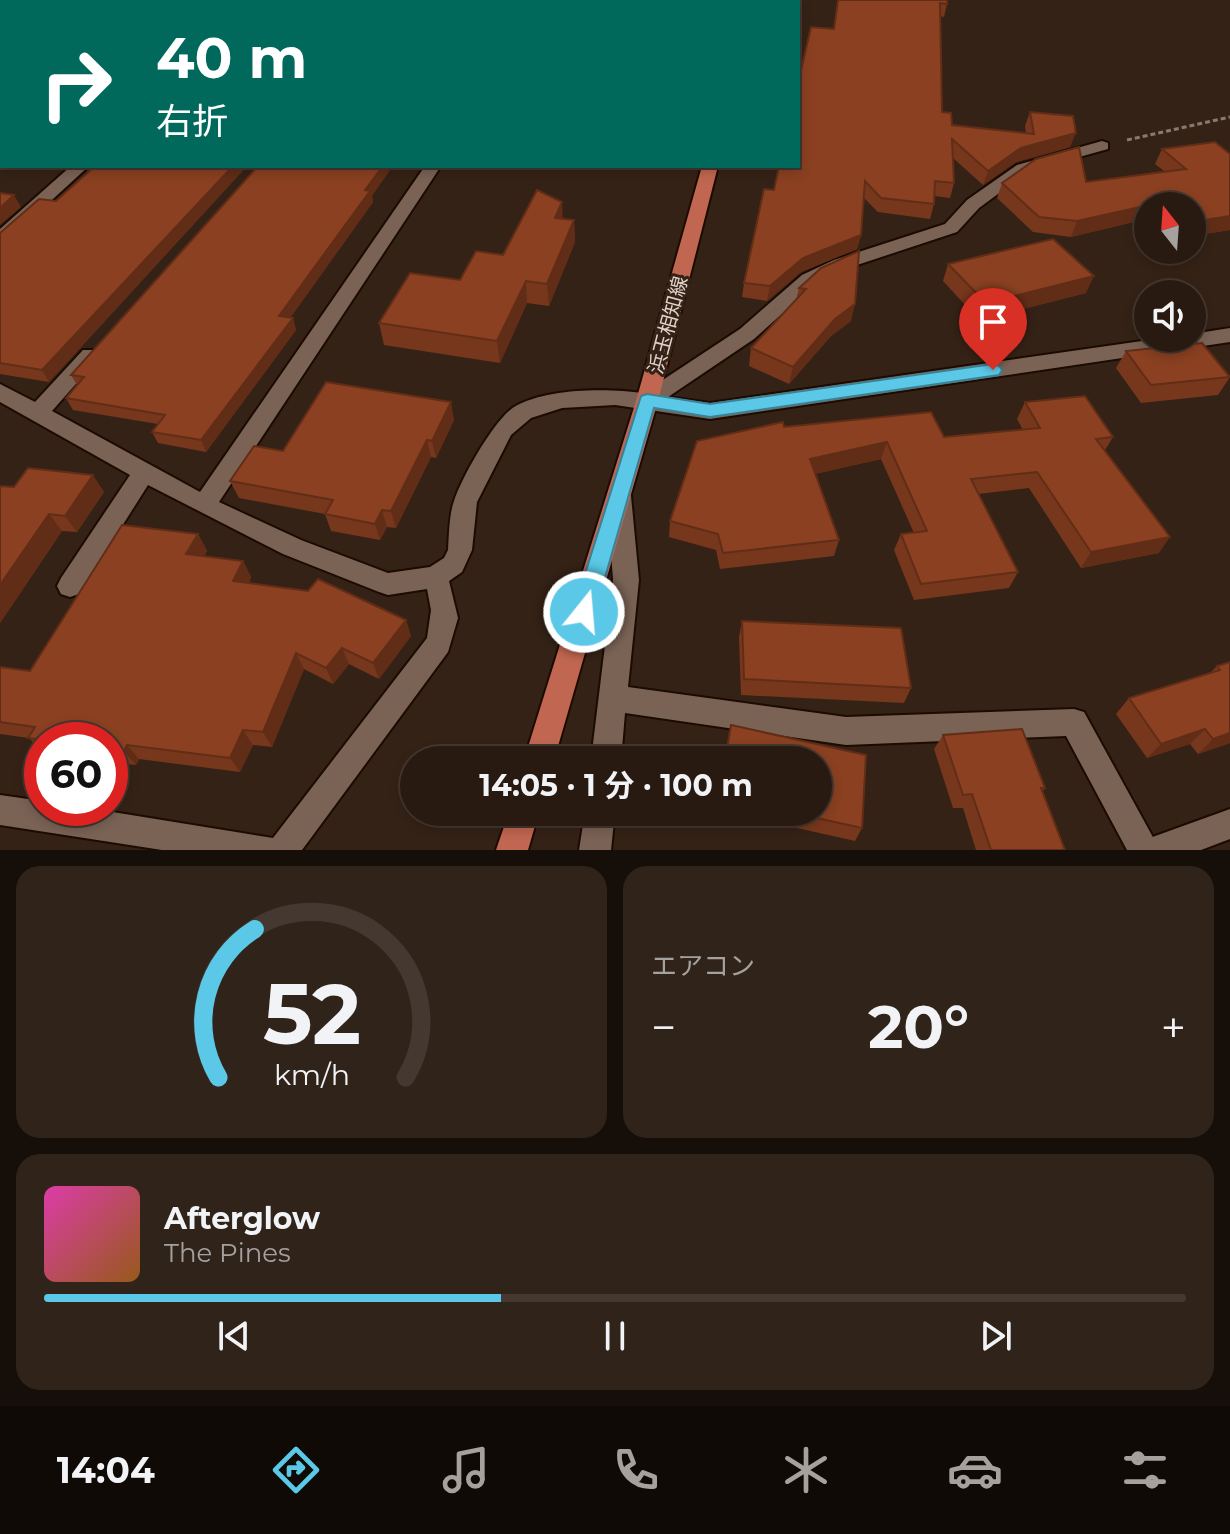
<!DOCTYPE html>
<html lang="ja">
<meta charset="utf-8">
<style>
body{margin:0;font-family:Montserrat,"Noto Sans JP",sans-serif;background:#302319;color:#f1f3f6;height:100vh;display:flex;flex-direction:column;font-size:30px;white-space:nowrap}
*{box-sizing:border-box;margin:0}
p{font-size:26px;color:#a5a19f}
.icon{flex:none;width:44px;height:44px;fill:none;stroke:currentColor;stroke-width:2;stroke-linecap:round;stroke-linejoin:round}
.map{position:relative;height:850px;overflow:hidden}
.sheet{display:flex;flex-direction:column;gap:16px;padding:16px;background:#160e09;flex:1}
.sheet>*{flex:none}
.guide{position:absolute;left:0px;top:0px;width:800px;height:168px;box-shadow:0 4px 12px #0003,0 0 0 2px #443830;background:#00695c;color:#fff;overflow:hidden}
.needle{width:52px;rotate:343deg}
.buttons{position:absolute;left:1134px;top:192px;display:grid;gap:16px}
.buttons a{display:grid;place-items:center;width:72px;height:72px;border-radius:50%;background:#281a10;box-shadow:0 4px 12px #0003,0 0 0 2px #443830;font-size:40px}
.speed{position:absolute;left:24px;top:722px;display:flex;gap:16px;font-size:40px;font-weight:700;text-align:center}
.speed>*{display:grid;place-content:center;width:104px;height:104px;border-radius:50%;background:#281a10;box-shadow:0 4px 12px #0003,0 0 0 2px #443830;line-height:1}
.speed .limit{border:12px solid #d22;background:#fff;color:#111}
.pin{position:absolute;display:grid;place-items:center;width:68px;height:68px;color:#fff;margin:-82px -34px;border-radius:50% 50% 50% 0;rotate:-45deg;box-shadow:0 0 8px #0007}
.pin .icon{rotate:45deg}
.me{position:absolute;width:88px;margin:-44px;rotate:17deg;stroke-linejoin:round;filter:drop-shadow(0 0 6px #0008)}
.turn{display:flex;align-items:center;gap:28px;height:168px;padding:0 24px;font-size:36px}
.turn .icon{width:104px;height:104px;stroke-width:2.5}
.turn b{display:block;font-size:56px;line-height:68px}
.big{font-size:60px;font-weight:700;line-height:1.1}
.sheet .tile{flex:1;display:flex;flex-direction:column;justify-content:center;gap:12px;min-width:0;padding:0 28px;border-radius:24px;background:#302319}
.sheet .dial{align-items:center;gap:0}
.dial svg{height:208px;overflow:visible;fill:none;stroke:#443830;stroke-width:7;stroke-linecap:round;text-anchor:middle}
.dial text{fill:#f1f3f6;stroke:none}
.song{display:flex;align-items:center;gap:24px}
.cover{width:96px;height:96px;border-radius:12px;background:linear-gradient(135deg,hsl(320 70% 55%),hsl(30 70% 35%))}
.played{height:8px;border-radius:4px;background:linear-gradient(90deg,#5ac8e6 40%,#443830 40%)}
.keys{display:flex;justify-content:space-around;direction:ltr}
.heat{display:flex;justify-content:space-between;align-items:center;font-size:44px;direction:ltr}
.sheet .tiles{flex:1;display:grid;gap:16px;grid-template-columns:1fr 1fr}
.tile:last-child{grid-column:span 2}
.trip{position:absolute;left:400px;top:746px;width:432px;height:80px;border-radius:40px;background:#281a10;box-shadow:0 4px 12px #0003,0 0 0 2px #443830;font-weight:700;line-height:80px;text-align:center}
.menu{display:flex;height:128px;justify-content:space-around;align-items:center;background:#100a06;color:#a5a19f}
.menu .icon{width:56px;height:56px}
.menu .active{color:#5ac8e6}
.menu b{font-size:36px;color:#f1f3f6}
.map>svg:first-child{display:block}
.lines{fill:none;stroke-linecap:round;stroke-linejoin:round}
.service-casing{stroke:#1c0b02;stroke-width:4}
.minor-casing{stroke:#1c0b02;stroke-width:4}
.primary-casing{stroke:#1c0b02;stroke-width:4}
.path{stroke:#89796f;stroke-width:3;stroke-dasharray:5 3;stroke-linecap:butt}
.service{fill:#7a6355;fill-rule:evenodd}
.minor{fill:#7a6355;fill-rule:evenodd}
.primary{fill:#c16751;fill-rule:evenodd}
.wall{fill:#77371c}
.shaded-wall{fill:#612d17}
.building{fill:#8a4021;stroke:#612d17;stroke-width:2}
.route{fill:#5ac8e6;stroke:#3a8296;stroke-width:2}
.labels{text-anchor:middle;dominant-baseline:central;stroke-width:6;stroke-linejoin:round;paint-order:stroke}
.street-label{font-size:20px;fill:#dfd2ca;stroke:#352216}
</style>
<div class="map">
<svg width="1230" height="850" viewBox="0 0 1230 850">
<rect width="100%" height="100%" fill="#352216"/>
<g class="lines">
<defs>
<path id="service" d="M 1230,809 L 1230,839 L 1201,850 L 1142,850 L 1147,839 Z"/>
<path id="minor" d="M 0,0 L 10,0 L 0,6 Z
M 1102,141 L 1108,143 L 1108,149 L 1029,171 L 979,208 L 957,232 L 848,268 L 816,283 L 754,339 L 668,397 L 710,403 L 1163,338 L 1192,338 L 1192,334 L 1230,328 L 1230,342 L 710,419 L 615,405 L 562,408 L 531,418 L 511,435 L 477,502 L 472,550 L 462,572 L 449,581 L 458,618 L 448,652 L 302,850 L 162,850 L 0,825 L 0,795 L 42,801 L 42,808 L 88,808 L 273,838 L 427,638 L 431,610 L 427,589 L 388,595 L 379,592 L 283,554 L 148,485 L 79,594 L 70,597 L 61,594 L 57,586 L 61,578 L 130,475 L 0,402 L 0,384 L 35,402 L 83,350 L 97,350 L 100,355 L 97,360 L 52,411 L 200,492 L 425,166 L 441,166 L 219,502 L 301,540 L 388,573 L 430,567 L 444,558 L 448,550 C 449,535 449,515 454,501 C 462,477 494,420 514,407 C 546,388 607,388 643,393 L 740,329 L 802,275 L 834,260 L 945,224 L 967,200 L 1017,165 Z
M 71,166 L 89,166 L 6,242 L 0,243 L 0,229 Z
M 619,487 L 627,489 L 631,496 L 639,580 L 628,687 L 846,717 L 1074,709 L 1084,712 L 1160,850 L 1127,850 L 1066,736 L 846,745 L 625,713 L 621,760 L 591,760 L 613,580 L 607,496 L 611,489 Z
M 585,812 L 615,812 L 611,850 L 579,850 Z"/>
<path id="primary" d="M 737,0 L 749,0 L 749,2 L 737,2 Z
M 702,166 L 718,166 L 658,401 L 554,760 L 524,760 L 636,401 Z
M 509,812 L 539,812 L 528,850 L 496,850 Z"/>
</defs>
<use href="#service" class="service-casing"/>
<use href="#minor" class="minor-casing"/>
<use href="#primary" class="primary-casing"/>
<path class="path" d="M 1127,140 L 1230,117"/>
<use href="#service" class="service"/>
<use href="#minor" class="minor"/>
<use href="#primary" class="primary"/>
</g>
<path class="wall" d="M 838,0 L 947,4 L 944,17 L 940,16 L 942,112 L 952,125 L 1026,133 L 1025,126 L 1030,112 L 1070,147 L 1016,162 L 983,185 L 953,158 L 954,183 L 950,198 L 934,196 L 934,204 L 930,219 L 878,212 L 864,198 L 861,235 L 857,249 L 801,272 L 767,301 L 742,297 L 744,283 L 774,190 L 834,29 Z
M 1162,149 L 1230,154 L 1230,230 L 1192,236 L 1192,206 L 1148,206 L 1148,226 L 1142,220 L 1071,237 L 1033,232 L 997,198 L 1002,183 L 1086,182 L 1164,171 L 1155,164 Z
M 95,166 L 247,166 L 49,382 L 0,374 L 0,233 L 56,201 Z
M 372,196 L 373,202 L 290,318 L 293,318 L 296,330 L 206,452 L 158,443 L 152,432 L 158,424 L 73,410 L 66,398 L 77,385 L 71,375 Z
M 563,219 L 574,220 L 575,242 L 549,306 L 527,303 L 500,363 L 384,345 L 379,323 L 460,280 Z
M 859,251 L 851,321 L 831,336 L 789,384 L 749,366 L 751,348 L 796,300 L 799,288 Z
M 948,264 L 1086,293 L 979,320 L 943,281 Z
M 1126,351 L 1230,377 L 1218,395 L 1141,403 L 1116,368 Z
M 1025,402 L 1113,437 L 1105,450 L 1159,553 L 1081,568 L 1029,488 L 978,494 L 1018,572 L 1009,588 L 914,600 L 894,550 L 901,534 L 914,533 L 881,459 L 815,474 L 839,540 L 834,556 L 720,569 L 716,550 L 669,537 L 670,521 L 784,427 L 944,437 L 1023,430 L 1017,419 Z
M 454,420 L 436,458 L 431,457 L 396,528 L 387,527 L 380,540 L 331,531 L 325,514 L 239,498 L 230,481 L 283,451 Z
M 0,486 L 104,492 L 77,532 L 62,531 L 0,623 Z
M 198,534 L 207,551 L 204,556 L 243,561 L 251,577 L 249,583 L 406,620 L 411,636 L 379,679 L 349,664 L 333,684 L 304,669 L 272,747 L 253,745 L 240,772 L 139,759 L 136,765 L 110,762 L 110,740 L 42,740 L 42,751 L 29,738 L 0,734 L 0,667 L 30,671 Z
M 742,621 L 911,688 L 904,703 L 741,695 L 739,637 Z
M 1230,662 L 1230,743 L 1198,754 L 1190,744 L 1147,758 L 1116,714 L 1129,698 L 1210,673 L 1217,666 Z
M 943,735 L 1045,788 L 1043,791 L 1065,850 L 976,850 L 963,808 L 953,808 L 934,749 Z
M 766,812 L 818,812 L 862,828 L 855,841 L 766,821 Z"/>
<path class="shaded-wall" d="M 1076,133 L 1070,147 L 1016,162 L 983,185 L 988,171 L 1021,148 Z
M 2,139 L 2,155 L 0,157 L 0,141 Z
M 233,166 L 247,166 L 49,382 L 42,370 Z
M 383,166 L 393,166 L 372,196 L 373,202 L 283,328 L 279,316 Z
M 14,195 L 21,207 L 0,225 L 0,208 Z
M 562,202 L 563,223 L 555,218 Z
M 1149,205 L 1142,220 L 1071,237 L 1077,221 Z
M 1230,216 L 1230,230 L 1192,236 L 1192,222 Z
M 574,220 L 575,242 L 549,306 L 547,284 Z
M 861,235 L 857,249 L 801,272 L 767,301 L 770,286 L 803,258 Z
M 1094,276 L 1086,293 L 979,320 L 986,303 Z
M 526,281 L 527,303 L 500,363 L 497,341 Z
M 855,304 L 851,321 L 831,336 L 789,384 L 793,367 L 835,319 Z
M 293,318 L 296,330 L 206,452 L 201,440 Z
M 451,402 L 454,420 L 436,458 L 432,441 Z
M 427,440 L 431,457 L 396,528 L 391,511 Z
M 887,442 L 881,459 L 806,476 L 810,459 Z
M 93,475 L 104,492 L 77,532 L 65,516 Z
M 382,510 L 387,527 L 380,540 L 375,524 Z
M 49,514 L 62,531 L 0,623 L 0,585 Z
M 198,534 L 207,551 L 196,571 L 186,554 Z
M 1170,537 L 1159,553 L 1081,568 L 1091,552 Z
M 243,561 L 251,577 L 242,598 L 233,581 Z
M 406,620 L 411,636 L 379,679 L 373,663 Z
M 342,648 L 349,664 L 333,684 L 326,668 Z
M 296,653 L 304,669 L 272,747 L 263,732 Z
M 1205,729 L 1190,744 L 1147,758 L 1161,744 Z
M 243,730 L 253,745 L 240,772 L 230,758 Z
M 1230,733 L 1230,743 L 1198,754 L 1213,739 Z
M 127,745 L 139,759 L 136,765 L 124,751 Z"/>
<path class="building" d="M 11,0 L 117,0 L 141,2 L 8,2 Z
M 149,0 L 680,0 L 680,2 L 146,2 Z
M 838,0 L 947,0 L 947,4 L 940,3 L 942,112 L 951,113 L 952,125 L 1034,134 L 1030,112 L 1073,116 L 1076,133 L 1021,148 L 988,171 L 952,139 L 954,183 L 935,181 L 934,204 L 881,198 L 865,181 L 861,235 L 803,258 L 770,286 L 744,283 L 764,189 L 774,190 L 779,166 L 798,166 L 798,83 L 811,27 L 834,29 Z
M 2,6 L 2,139 L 0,141 L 0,7 Z
M 1215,142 L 1230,154 L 1230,216 L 1192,222 L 1192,206 L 1149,205 L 1077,221 L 1039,217 L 1002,183 L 1036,159 L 1079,147 L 1086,182 L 1186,169 L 1162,149 Z
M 95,166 L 233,166 L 42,370 L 0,363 L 0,233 L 39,199 L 56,201 Z
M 258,166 L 383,166 L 365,190 L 370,191 L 279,316 L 293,318 L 201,440 L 152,432 L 165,415 L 66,398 L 84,377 L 71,375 Z
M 537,190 L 562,202 L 555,218 L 574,220 L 547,284 L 526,281 L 497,341 L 379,323 L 410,273 L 460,280 L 476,251 L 503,255 Z
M 0,193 L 14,195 L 0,208 Z
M 1053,239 L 1094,276 L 986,303 L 948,264 Z
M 859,251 L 855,304 L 835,319 L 793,367 L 751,348 L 806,289 L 799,288 L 821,268 Z
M 1202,343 L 1230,377 L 1151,385 L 1126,351 Z
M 326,382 L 451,402 L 432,441 L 427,440 L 391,511 L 382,510 L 375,524 L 325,514 L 333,500 L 230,481 L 254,446 L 283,451 Z
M 1085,396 L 1113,437 L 1096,439 L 1170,537 L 1091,552 L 1037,472 L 971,479 L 1018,572 L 921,584 L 901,534 L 927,531 L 887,442 L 810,459 L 839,540 L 723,553 L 718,534 L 670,521 L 697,441 L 783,422 L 784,427 L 931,412 L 944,437 L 1040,428 L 1025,402 Z
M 28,468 L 93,475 L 65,516 L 49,514 L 0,585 L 0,486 L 14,487 Z
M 122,525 L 198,534 L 186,554 L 243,561 L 233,581 L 308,591 L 318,579 L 406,620 L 373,663 L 342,648 L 326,668 L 296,653 L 263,732 L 243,730 L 230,758 L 127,745 L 124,751 L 110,749 L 110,740 L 44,740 L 28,738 L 35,727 L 0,722 L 0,667 L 30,671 Z
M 742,621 L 901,628 L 911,688 L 744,679 Z
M 1230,662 L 1230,733 L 1213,739 L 1205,729 L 1161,744 L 1129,698 L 1220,670 L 1217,666 Z
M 731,725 L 866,755 L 862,828 L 790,812 L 818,812 L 818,760 L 725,760 Z
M 1022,729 L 1045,788 L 1041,788 L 1065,850 L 991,850 L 972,794 L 963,795 L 943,735 Z"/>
<path class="route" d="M 993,364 L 999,366 L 1002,370 L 999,375 L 710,417 L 654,408 L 595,612 L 591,619 L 584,622 L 576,619 L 573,612 L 641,396 L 647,394 L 710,404 Z"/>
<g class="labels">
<g class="street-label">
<text transform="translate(668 325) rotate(-75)">浜玉相知線</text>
</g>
</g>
</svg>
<div class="buttons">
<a><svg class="needle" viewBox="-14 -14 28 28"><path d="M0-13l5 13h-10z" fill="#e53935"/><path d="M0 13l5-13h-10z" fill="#a5a19f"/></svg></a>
<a><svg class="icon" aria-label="sound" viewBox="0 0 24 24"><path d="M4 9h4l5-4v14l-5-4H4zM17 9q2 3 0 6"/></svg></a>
</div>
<div class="speed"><div class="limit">60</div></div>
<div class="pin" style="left:993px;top:370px;background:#d93025"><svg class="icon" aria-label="arrive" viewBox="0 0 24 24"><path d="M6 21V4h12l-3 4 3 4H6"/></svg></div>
<svg class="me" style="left:584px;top:612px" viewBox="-20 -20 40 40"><circle r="17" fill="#5ac8e6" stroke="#fff" stroke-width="3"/><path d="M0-11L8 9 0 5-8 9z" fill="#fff"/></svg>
<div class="trip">14:05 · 1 分 · 100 m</div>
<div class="guide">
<div class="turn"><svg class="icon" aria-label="right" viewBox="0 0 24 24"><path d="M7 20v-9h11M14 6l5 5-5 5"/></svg><div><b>40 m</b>右折</div></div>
</div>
</div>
<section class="sheet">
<div class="tiles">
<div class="tile dial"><svg viewBox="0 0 100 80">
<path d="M14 69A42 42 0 1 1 86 69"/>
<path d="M14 69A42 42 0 0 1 28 12" stroke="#5ac8e6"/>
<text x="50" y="56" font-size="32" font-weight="700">52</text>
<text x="50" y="72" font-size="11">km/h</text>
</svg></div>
<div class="tile"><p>エアコン</p>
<div class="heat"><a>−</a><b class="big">20°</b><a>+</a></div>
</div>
<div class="tile">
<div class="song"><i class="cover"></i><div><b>Afterglow</b><p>The Pines</p></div></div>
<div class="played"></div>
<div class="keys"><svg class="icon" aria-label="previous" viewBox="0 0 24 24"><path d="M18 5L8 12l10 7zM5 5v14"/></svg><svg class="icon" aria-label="pause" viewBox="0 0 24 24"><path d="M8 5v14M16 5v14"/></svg><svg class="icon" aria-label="next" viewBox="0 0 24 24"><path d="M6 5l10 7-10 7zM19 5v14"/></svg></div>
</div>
</div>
</section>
<nav class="menu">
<b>14:04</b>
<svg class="icon active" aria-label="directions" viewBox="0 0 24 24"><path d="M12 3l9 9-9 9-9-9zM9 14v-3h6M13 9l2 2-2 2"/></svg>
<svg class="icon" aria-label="music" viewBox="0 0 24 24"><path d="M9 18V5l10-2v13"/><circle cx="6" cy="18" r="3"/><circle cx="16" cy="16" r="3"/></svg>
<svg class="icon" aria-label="phone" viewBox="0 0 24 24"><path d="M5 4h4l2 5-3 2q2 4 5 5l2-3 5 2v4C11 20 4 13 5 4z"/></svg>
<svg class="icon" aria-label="climate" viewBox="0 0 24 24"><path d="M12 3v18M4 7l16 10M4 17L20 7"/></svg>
<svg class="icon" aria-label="car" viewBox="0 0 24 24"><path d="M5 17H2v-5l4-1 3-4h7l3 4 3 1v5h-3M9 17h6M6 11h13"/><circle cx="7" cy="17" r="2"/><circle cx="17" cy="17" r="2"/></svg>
<svg class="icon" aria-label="filters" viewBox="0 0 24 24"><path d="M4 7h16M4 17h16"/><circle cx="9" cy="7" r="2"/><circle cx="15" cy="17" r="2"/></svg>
</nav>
